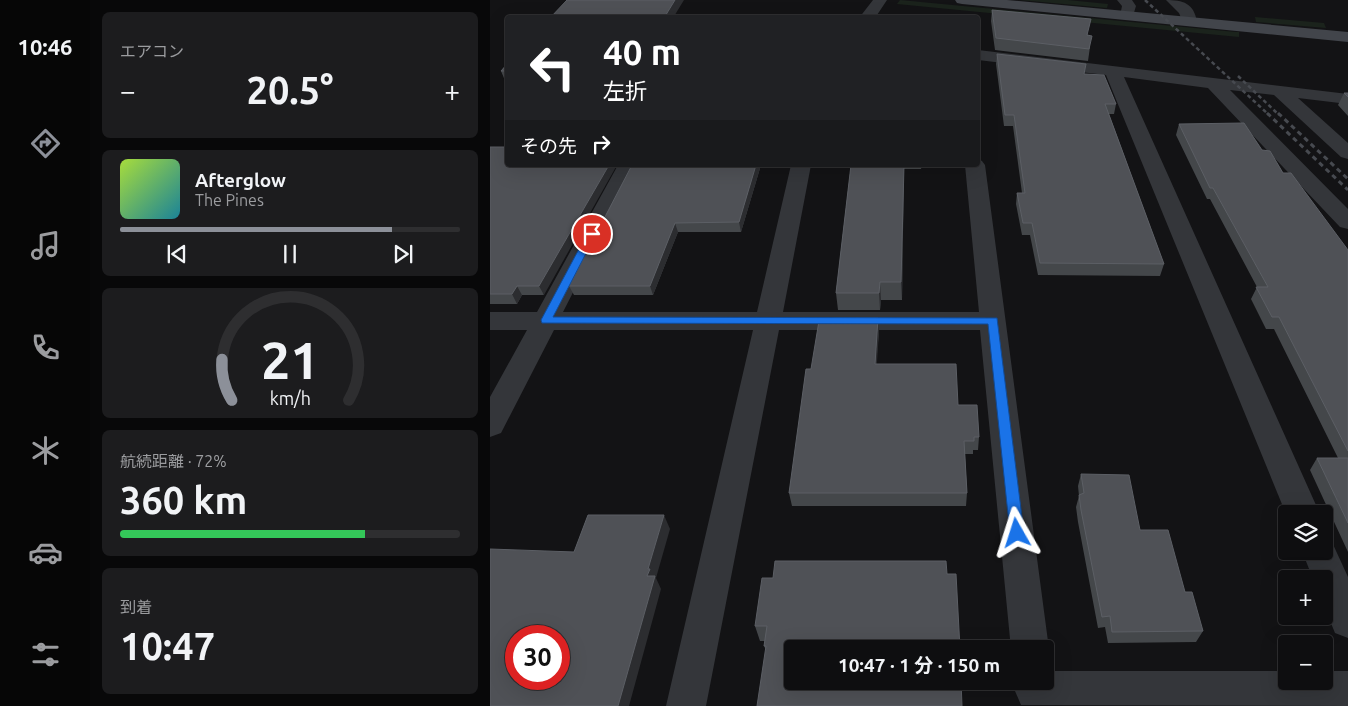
<!DOCTYPE html>
<html lang="ja">
<meta charset="utf-8">
<style>
body{margin:0;font-family:Ubuntu,"Noto Sans JP",sans-serif;background:#1c1c1e;color:#f1f3f6;height:100vh;display:flex;flex-direction:column;font-size:19px;white-space:nowrap}
*{box-sizing:border-box;margin:0}
p{font-size:16px;color:#9b9c9f}
.icon{flex:none;width:28px;height:28px;fill:none;stroke:currentColor;stroke-width:2;stroke-linecap:round;stroke-linejoin:round}
.map{position:relative;flex:1;overflow:hidden}
.panel{display:flex;flex-direction:column;gap:12px;padding:12px;background:#080809;width:400px}
.panel>*{flex:none}
.guide{position:absolute;left:15px;top:15px;width:475px;height:152px;border-radius:5px;box-shadow:0 5px 20px #0002,0 0 0 1px #2e2e30;background:#202124;color:#fff;overflow:hidden}
.controls{position:absolute;left:788px;top:505px;display:grid;gap:10px}
.controls a{display:grid;place-items:center;width:55px;height:55px;border-radius:5px;background:#0e0e10;box-shadow:0 5px 20px #0002,0 0 0 1px #2e2e30;font-size:25px}
.speed{position:absolute;left:15px;top:625px;display:flex;gap:10px;font-size:25px;font-weight:700;text-align:center}
.speed>*{display:grid;place-content:center;width:65px;height:65px;border-radius:50%;background:#0e0e10;box-shadow:0 5px 20px #0002,0 0 0 1px #2e2e30;line-height:1}
.speed .limit{border:8px solid #d22;background:#fff;color:#111}
.pin{position:absolute;display:grid;place-items:center;width:42px;height:42px;color:#fff;margin:-21px;border:2px solid #fff;border-radius:50%;box-shadow:0 1px 5px #0007}
.me{position:absolute;width:55px;margin:-28px;rotate:354deg;stroke-linejoin:round;filter:drop-shadow(0 0 4px #0008)}
.turn{display:flex;align-items:center;gap:18px;height:105px;padding:0 15px;font-size:22px}
.turn .icon{width:65px;height:65px;stroke-width:2.5}
.turn b{display:block;font-size:35px;line-height:42px}
.then{display:flex;align-items:center;height:48px;padding:0 15px;background:#0003;gap:10px;font-size:19px}
.big{font-size:38px;font-weight:700;line-height:1.1}
.panel .widget{flex:1;display:flex;flex-direction:column;justify-content:center;gap:8px;min-width:0;padding:0 18px;border-radius:8px;background:#1c1c1e}
.panel .dial{align-items:center;gap:0}
.dial svg{height:130px;overflow:visible;fill:none;stroke:#2e2e30;stroke-width:7;stroke-linecap:round;text-anchor:middle}
.dial text{fill:#f1f3f6;stroke:none}
.song{display:flex;align-items:center;gap:15px}
.cover{width:60px;height:60px;border-radius:8px;background:linear-gradient(135deg,hsl(80 70% 55%),hsl(190 70% 35%))}
.played{height:5px;border-radius:2px;background:linear-gradient(90deg,#8c9099 80%,#2e2e30 80%)}
.keys{display:flex;justify-content:space-around;direction:ltr}
.heat{display:flex;justify-content:space-between;align-items:center;font-size:28px;direction:ltr}
.charge{height:8px;border-radius:4px;background:linear-gradient(90deg,#34c759 72%,#2e2e30 0)}
.trip{position:absolute;left:294px;top:640px;width:270px;height:50px;border-radius:5px;background:#0e0e10;box-shadow:0 5px 20px #0002,0 0 0 1px #2e2e30;font-weight:700;line-height:50px;text-align:center}
main{display:flex;flex:1;min-height:0}
.tabs{display:flex;flex-direction:column;width:90px;justify-content:space-around;align-items:center;background:#060606;color:#9b9c9f}
.tabs .icon{width:35px;height:35px}
.tabs .current{color:#8c9099}
.tabs b{font-size:22px;color:#f1f3f6}
.map>svg:first-child{display:block}
.green{fill:#1b231c}
.lines{fill:none;stroke-linecap:round;stroke-linejoin:round}
.street{fill:#34363a;fill-rule:evenodd}
.secondary{fill:#42454b;fill-rule:evenodd}
.rail-far1{stroke:#474a50;stroke-width:2.5;stroke-dasharray:4 3;stroke-linecap:butt}
.rail{stroke:#474a50;stroke-width:3;stroke-dasharray:5 4;stroke-linecap:butt}
.wall{fill:#44474a}
.shaded-wall{fill:#2c2d30}
.building{fill:#4f5156;stroke:#5c5f65;fill-rule:evenodd}
.route{fill:#1a73e8;stroke:#114b97}
</style>
<main>
<nav class="tabs">
<b>10:46</b>
<svg class="icon current" aria-label="directions" viewBox="0 0 24 24"><path d="M12 3l9 9-9 9-9-9zM9 14v-3h6M13 9l2 2-2 2"/></svg>
<svg class="icon" aria-label="music" viewBox="0 0 24 24"><path d="M9 18V5l10-2v13"/><circle cx="6" cy="18" r="3"/><circle cx="16" cy="16" r="3"/></svg>
<svg class="icon" aria-label="phone" viewBox="0 0 24 24"><path d="M5 4h4l2 5-3 2q2 4 5 5l2-3 5 2v4C11 20 4 13 5 4z"/></svg>
<svg class="icon" aria-label="climate" viewBox="0 0 24 24"><path d="M12 3v18M4 7l16 10M4 17L20 7"/></svg>
<svg class="icon" aria-label="car" viewBox="0 0 24 24"><path d="M5 17H2v-5l4-1 3-4h7l3 4 3 1v5h-3M9 17h6M6 11h13"/><circle cx="7" cy="17" r="2"/><circle cx="17" cy="17" r="2"/></svg>
<svg class="icon" aria-label="filters" viewBox="0 0 24 24"><path d="M4 7h16M4 17h16"/><circle cx="9" cy="7" r="2"/><circle cx="15" cy="17" r="2"/></svg>
</nav>
<section class="panel">
<div class="widget"><p>エアコン</p>
<div class="heat"><a>−</a><b class="big">20.5°</b><a>+</a></div>
</div>
<div class="widget">
<div class="song"><i class="cover"></i><div><b>Afterglow</b><p>The Pines</p></div></div>
<div class="played"></div>
<div class="keys"><svg class="icon" aria-label="previous" viewBox="0 0 24 24"><path d="M18 5L8 12l10 7zM5 5v14"/></svg><svg class="icon" aria-label="pause" viewBox="0 0 24 24"><path d="M8 5v14M16 5v14"/></svg><svg class="icon" aria-label="next" viewBox="0 0 24 24"><path d="M6 5l10 7-10 7zM19 5v14"/></svg></div>
</div>
<div class="widget dial"><svg viewBox="0 0 100 80">
<path d="M14 69A42 42 0 1 1 86 69"/>
<path d="M14 69A42 42 0 0 1 8 44" stroke="#8c9099"/>
<text x="50" y="56" font-size="32" font-weight="700">21</text>
<text x="50" y="72" font-size="11">km/h</text>
</svg></div>
<div class="widget"><p>航続距離 · 72%</p><b class="big">360 km</b><div class="charge"></div></div>
<div class="widget"><p>到着</p><b class="big">10:47</b></div>
</section>
<div class="map">
<svg width="858" height="706" viewBox="0 0 858 706">
<rect width="100%" height="100%" fill="#131315"/>
<path class="green" d="M 410,0 L 746,32 L 749,32 L 749,37 L 407,4 Z
M 530,0 L 578,0 L 618,4 L 617,8 Z
M 765,17 L 834,23 L 836,28 L 766,22 Z"/>
<g class="lines">
<path class="street" d="M 383,0 L 397,0 L 385,18 L 369,18 Z
M 627,0 L 642,0 L 646,6 L 642,19 L 632,19 L 630,16 L 632,6 Z
M 676,0 C 693,0 704,3 707,22 L 704,25 L 694,25 L 689,13 Z
M 488,50 L 858,94 L 858,104 L 808,98 L 858,143 L 858,159 L 851,157 L 784,95 L 740,90 L 858,209 L 858,229 L 850,227 L 718,88 L 634,77 L 830,514 L 796,514 L 616,75 L 488,60 Z
M 488,159 L 492,161 L 495,165 L 559,649 L 555,659 L 555,649 L 521,649 L 490,330 L 289,330 L 216,706 L 176,706 L 263,330 L 64,330 L 11,433 L 0,437 L 0,397 L 37,330 L 0,330 L 0,312 L 47,312 L 128,165 L 148,165 L 73,312 L 267,312 L 301,165 L 321,165 L 293,312 L 489,312 L 475,165 L 488,165 Z
M 834,537 L 841,540 L 858,577 L 858,638 L 845,633 L 834,606 L 834,579 L 823,579 L 812,551 L 834,551 Z
M 555,671 L 796,671 L 796,681 L 834,681 L 834,671 L 858,671 L 858,706 L 531,705 L 525,691 L 529,681 L 555,681 Z"/>
<path class="secondary" d="M 465,0 L 517,0 L 858,32 L 858,42 L 472,4 L 467,3 Z"/>
<path class="rail-far1" d="M 655,0 L 779,115
M 748,76 L 789,115"/>
<path class="rail" d="M 777,113 L 858,190
M 788,113 L 858,179"/>
</g>
<path class="wall" d="M 502,10 L 598,35 L 600,47 L 598,61 L 505,50 L 501,21 Z
M 507,54 L 595,74 L 626,104 L 624,114 L 619,114 L 674,264 L 670,276 L 548,275 L 540,235 L 532,235 L 526,204 L 527,193 L 532,193 L 523,126 L 514,126 L 506,64 Z
M 18,63 L 18,83 L 16,83 L 11,71 Z
M 854,93 L 858,93 L 858,116 L 848,105 Z
M 689,124 L 772,150 L 793,173 L 858,250 L 858,552 L 820,470 L 827,458 L 848,458 L 784,329 L 776,329 L 761,299 L 767,287 L 720,199 L 717,199 L 686,135 Z
M 0,147 L 54,295 L 32,295 L 27,304 L 0,304 Z
M 271,165 L 251,232 L 188,232 L 163,295 L 84,295 L 79,286 Z
M 361,165 L 432,165 L 431,169 L 414,169 L 412,300 L 391,300 L 390,310 L 348,310 L 346,293 Z
M 388,318 L 389,332 L 386,364 L 468,405 L 489,437 L 488,450 L 483,450 L 483,454 L 475,454 L 477,493 L 476,506 L 302,506 L 299,493 L 321,369 L 343,321 Z
M 591,474 L 650,530 L 695,592 L 713,631 L 706,642 L 618,643 L 615,627 L 608,628 L 588,522 L 586,507 L 589,496 L 588,486 Z
M 457,574 L 276,650 L 274,646 L 275,641 L 270,641 L 265,626 Z"/>
<path class="shaded-wall" d="M 185,0 L 194,0 L 183,18 L 174,18 Z
M 119,165 L 127,165 L 54,295 L 49,286 Z
M 266,165 L 271,165 L 251,232 L 249,222 Z
M 414,165 L 412,300 L 411,282 Z
M 185,223 L 188,232 L 163,295 L 160,286 Z
M 390,282 L 391,300 L 390,310 L 389,293 Z
M 27,286 L 32,295 L 27,304 L 22,294 Z
M 388,318 L 389,332 L 386,377 L 385,364 Z
M 174,515 L 180,529 L 166,578 L 171,589 L 139,706 L 128,706 L 157,576 L 158,569 Z"/>
<path class="building" d="M 77,0 L 185,0 L 174,18 L 60,18 Z
M 502,10 L 601,19 L 597,35 L 602,36 L 599,49 L 506,38 Z
M 507,54 L 596,64 L 594,74 L 614,75 L 626,104 L 615,104 L 674,264 L 550,263 L 542,223 L 533,223 L 527,193 L 535,193 L 524,115 L 515,115 Z
M 18,63 L 18,71 L 11,71 Z
M 854,93 L 858,93 L 858,97 Z
M 754,123 L 772,150 L 780,151 L 793,173 L 801,173 L 858,250 L 858,451 L 789,317 L 782,317 L 766,287 L 778,287 L 723,188 L 720,188 L 689,124 Z
M 0,147 L 18,147 L 18,165 L 119,165 L 49,286 L 27,286 L 22,294 L 0,294 Z
M 142,165 L 266,165 L 249,222 L 185,223 L 160,286 L 79,286 Z
M 361,165 L 414,165 L 411,282 L 390,282 L 389,293 L 346,293 Z
M 344,318 L 388,318 L 385,364 L 466,364 L 468,405 L 487,405 L 489,437 L 484,437 L 484,441 L 474,441 L 477,493 L 299,493 L 316,369 L 321,369 L 329,321 L 343,321 Z
M 827,458 L 858,458 L 858,523 Z
M 591,474 L 639,475 L 650,530 L 678,530 L 695,592 L 702,592 L 713,631 L 622,632 L 620,616 L 612,617 L 591,510 L 589,495 L 594,493 Z
M 98,515 L 174,515 L 158,569 L 160,569 L 157,576 L 165,576 L 128,706 L 0,706 L 0,549 L 84,552 ZM 26,636 L 69,636 L 69,679 L 26,679 Z
M 285,561 L 456,561 L 457,574 L 466,574 L 470,649 L 302,649 L 302,681 L 471,681 L 472,706 L 267,706 L 276,646 L 274,646 L 277,626 L 265,626 L 272,578 L 283,578 Z"/>
<path class="route" d="M 102,231 L 106,234 L 63,317 L 507,318 L 534,533 L 532,537 L 527,539 L 522,537 L 520,533 L 498,324 L 52,323 L 51,320 L 97,234 Z"/>
</svg>
<div class="controls">
<a><svg class="icon" aria-label="layers" viewBox="0 0 24 24"><path d="M12 4l9 5-9 5-9-5zM3 14l9 5 9-5"/></svg></a>
<a>+</a>
<a>−</a>
</div>
<div class="speed"><div class="limit">30</div></div>
<div class="pin" style="left:102px;top:234px;background:#d93025"><svg class="icon" aria-label="arrive" viewBox="0 0 24 24"><path d="M6 21V4h12l-3 4 3 4H6"/></svg></div>
<svg class="me" style="left:527px;top:533px" viewBox="-20 -20 40 40"><path d="M0-17L14 15 0 8-14 15z" fill="#1a73e8" stroke="#fff" stroke-width="4"/></svg>
<div class="trip">10:47 · 1 分 · 150 m</div>
<div class="guide">
<div class="turn"><svg class="icon" aria-label="left" viewBox="0 0 24 24"><path d="M17 20v-9H6M10 6l-5 5 5 5"/></svg><div><b>40 m</b>左折</div></div>
<div class="then">その先<svg class="icon" aria-label="right" viewBox="0 0 24 24"><path d="M7 20v-9h11M14 6l5 5-5 5"/></svg></div>
</div>
</div>
</main>
